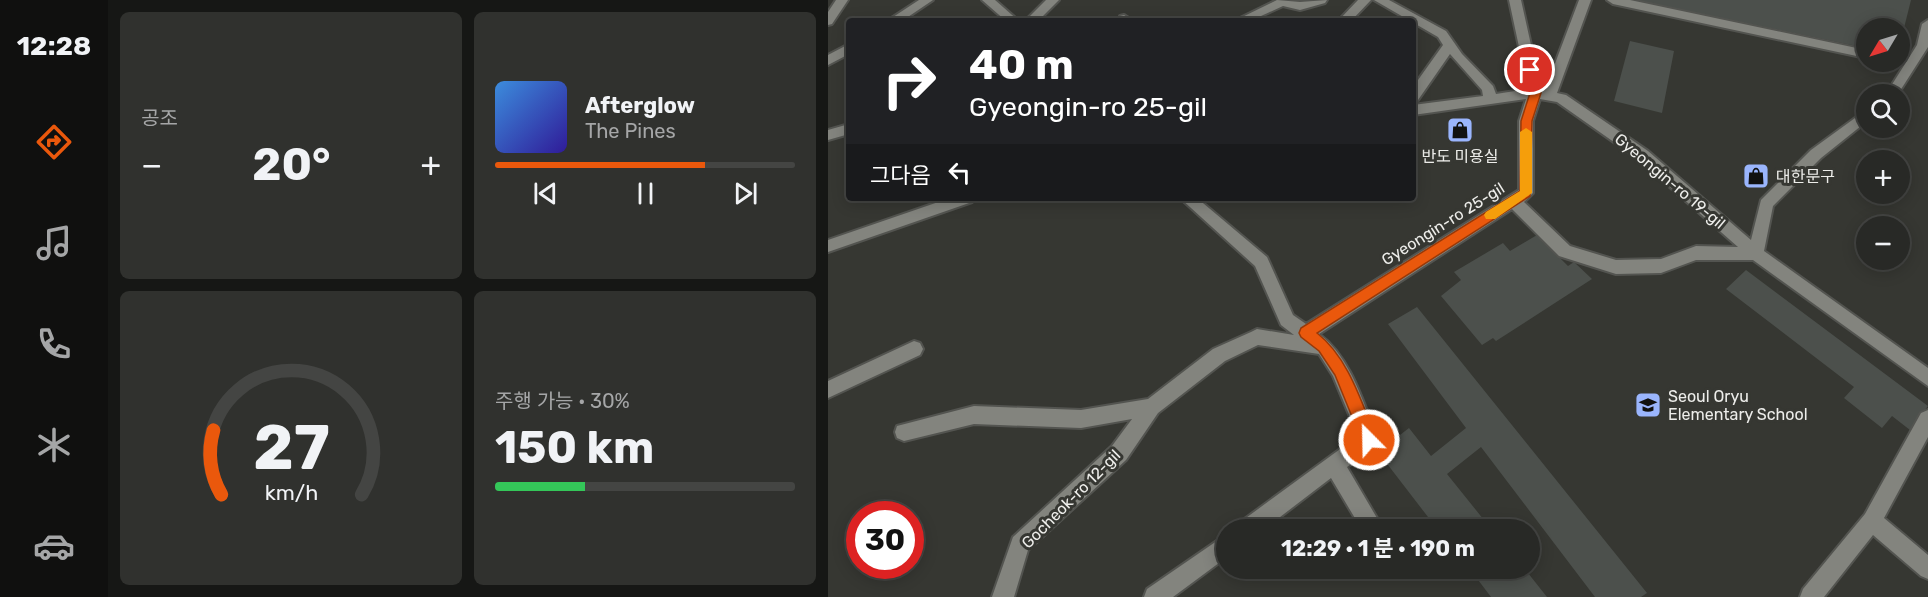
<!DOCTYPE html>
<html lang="ko">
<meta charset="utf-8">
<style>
body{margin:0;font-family:Rubik,"Noto Sans KR",sans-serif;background:#30312e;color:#f1f3f6;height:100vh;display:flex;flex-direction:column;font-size:22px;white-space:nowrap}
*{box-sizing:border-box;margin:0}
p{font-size:20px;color:#a5a6a7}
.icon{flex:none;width:33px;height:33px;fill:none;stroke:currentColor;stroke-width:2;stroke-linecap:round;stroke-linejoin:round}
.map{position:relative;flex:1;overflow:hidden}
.drawer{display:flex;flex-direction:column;gap:12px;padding:12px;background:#161715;width:720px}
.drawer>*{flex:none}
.top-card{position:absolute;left:18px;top:18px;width:570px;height:183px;border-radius:6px;box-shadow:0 3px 15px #0003,0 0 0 2px #444543;background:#202124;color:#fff;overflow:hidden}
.needle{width:39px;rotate:232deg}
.tools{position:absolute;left:1028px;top:18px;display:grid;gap:12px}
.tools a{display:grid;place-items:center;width:54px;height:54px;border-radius:50%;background:#282926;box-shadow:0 3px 15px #0003,0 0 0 2px #444543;font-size:30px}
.speed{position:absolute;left:18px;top:501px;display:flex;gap:12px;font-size:30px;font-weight:700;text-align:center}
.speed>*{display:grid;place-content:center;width:78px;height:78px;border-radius:50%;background:#282926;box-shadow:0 3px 15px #0003,0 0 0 2px #444543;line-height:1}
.speed .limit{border:9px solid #d22;background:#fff;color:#111}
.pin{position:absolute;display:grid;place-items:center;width:51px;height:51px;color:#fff;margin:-26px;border:3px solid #fff;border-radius:50%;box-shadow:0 2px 6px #0007}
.me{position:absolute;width:66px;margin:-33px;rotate:337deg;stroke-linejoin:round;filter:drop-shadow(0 0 4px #0008)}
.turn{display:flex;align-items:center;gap:21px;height:126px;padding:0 24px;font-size:27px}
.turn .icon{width:78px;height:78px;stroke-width:2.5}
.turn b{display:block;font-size:42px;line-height:51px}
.then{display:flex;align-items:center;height:57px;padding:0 24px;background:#0003;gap:12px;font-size:22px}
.big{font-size:45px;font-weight:700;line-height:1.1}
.drawer .tile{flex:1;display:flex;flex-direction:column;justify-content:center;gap:9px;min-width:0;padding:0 21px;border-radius:9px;background:#30312e}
.drawer .dial{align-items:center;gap:0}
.dial svg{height:156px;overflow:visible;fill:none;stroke:#444543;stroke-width:7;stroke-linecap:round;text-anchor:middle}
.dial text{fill:#f1f3f6;stroke:none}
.song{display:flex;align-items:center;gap:18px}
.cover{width:72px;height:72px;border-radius:9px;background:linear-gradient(135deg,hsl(210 70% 55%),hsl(250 70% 35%))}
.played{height:6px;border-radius:3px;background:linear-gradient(90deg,#ea580c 70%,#444543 70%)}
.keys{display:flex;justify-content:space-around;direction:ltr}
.heat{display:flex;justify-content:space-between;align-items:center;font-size:33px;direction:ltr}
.charge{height:9px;border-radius:4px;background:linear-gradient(90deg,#34c759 30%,#444543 0)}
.drawer .tiles{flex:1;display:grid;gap:12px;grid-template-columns:repeat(2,1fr)}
.trip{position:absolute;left:388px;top:519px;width:324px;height:60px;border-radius:30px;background:#282926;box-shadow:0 3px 15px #0003,0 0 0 2px #444543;font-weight:700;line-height:60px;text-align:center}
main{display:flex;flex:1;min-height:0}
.menu{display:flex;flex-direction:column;width:108px;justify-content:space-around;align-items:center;background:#10100f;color:#a5a6a7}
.menu .icon{width:42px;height:42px}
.menu .selected{color:#ea580c}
.menu b{font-size:27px;color:#f1f3f6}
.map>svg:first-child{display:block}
.building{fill:#4c504c}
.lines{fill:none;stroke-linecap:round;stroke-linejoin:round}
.minor-casing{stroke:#535450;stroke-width:4}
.minor{fill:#83847e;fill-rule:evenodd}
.route{fill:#ea580c;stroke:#983908;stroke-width:1.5}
.slow{fill:#f59e0b}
.labels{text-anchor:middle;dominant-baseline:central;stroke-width:6;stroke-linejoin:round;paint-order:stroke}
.poi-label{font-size:16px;fill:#ededea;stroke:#363732;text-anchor:start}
.street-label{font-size:16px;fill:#ededea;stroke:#363732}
</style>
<main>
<nav class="menu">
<b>12:28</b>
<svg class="icon selected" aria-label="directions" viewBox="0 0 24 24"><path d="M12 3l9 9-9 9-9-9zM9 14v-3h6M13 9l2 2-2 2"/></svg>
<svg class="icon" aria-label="music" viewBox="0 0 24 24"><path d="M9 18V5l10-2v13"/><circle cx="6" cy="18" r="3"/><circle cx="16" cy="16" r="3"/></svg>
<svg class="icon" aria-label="phone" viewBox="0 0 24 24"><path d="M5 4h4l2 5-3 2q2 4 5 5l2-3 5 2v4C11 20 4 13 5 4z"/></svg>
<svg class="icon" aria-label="climate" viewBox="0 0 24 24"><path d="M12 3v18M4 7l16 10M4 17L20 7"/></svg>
<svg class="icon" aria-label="car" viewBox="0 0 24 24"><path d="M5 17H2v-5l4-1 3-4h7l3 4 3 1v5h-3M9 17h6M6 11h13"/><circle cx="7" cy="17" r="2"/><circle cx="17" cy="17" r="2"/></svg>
</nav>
<section class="drawer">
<div class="tiles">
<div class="tile"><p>공조</p>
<div class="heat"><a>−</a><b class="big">20°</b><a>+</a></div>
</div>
<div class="tile">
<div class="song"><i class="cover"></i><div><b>Afterglow</b><p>The Pines</p></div></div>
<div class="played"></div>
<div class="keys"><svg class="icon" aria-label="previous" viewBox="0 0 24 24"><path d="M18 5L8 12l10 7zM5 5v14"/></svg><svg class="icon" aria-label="pause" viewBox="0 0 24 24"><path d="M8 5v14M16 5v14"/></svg><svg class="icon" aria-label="next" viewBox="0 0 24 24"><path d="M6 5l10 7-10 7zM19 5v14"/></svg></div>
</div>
<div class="tile dial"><svg viewBox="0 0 100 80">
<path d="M14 69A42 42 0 1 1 86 69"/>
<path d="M14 69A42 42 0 0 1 10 36" stroke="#ea580c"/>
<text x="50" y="56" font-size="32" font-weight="700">27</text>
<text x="50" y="72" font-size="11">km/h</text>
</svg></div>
<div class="tile"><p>주행 가능 · 30%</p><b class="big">150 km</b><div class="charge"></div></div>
</div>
</section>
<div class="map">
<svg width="1100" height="597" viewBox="0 0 1100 597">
<rect width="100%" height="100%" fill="#363732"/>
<path class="building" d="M 807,0 L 1083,0 L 1072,44 L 1071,28 L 1038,28 L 1038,48 Z
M 802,41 L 846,51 L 834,113 L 786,101 Z
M 709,235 L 740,266 L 746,262 L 764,279 L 668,341 L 665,338 L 654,345 L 613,296 L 633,280 L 626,272 L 675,243 L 682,251 Z
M 918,270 L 1100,406 L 1082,430 L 1064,416 L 1054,428 L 1016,398 L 1026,387 L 898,289 Z
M 589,307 L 819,593 L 813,597 L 767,597 L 653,447 L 619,474 L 664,530 L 610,530 L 550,452 L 581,428 L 603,456 L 638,428 L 560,324 Z
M 641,568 L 696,568 L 719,597 L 663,597 Z"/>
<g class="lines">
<defs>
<path id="minor" d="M 8,0 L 20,0 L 4,24 L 0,25 L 0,12 Z
M 91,0 L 105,0 L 74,21 L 59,21 Z
M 154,0 L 167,0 L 191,21 L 178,21 Z
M 218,0 L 231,0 L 210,21 L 197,21 Z
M 449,0 L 472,2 L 499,0 L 497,3 L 472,10 L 455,6 L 422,21 L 406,21 Z
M 530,0 L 543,0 L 523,21 L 510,21 Z
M 546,0 L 561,0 L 618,31 L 634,54 L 665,86 L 668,94 L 700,89 L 681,0 L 693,0 L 713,90 L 717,90 L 751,0 L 763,0 L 729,93 L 738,95 L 820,151 L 923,240 L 933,200 L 983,150 L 1038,110 L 1038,122 L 993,158 L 945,206 L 936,251 L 1100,368 L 1100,386 L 925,260 L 868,260 L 833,273 L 788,274 L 731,256 L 684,209 L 491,334 C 523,357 536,405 550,440 L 548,447 L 519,467 L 556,530 L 534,530 L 503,478 L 435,530 L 408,530 L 411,523 L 530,436 L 505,376 L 491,354 L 430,345 L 397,361 L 330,413 L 298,460 L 200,550 L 186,597 L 164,597 L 185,537 L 284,446 L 304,419 L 253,428 L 146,424 L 76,441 L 69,438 L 67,432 L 69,426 L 146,406 L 253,410 L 320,399 L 385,349 L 423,332 L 429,329 L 466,335 L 453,325 L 427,266 L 352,198 L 369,198 L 439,257 L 465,315 L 478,324 L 691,190 L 691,121 L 698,99 L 585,115 L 585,105 L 655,96 L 654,90 L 622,54 L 590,100 L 585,102 L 585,87 L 615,45 L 610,37 ZM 712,99 L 729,102 L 810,159 L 910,247 L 868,246 L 833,259 L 788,260 L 742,246 L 696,202 L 705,193 L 705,121 Z
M 779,0 L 802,0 L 1038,50 L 1038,58 L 785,4 Z
M 296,15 L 305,21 L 291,21 L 292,16 Z
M 1100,20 L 1100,47 L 1070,94 L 1058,94 L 1089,45 L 1094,24 Z
M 21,44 L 21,54 L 0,65 L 0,55 Z
M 21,124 L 21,134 L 0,140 L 0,130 Z
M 122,198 L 146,198 L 144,202 L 0,252 L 0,240 Z
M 86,341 L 92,343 L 95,349 L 92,355 L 0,398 L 0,381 Z
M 1100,410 L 1100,437 L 1056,518 L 1100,555 L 1100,579 L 1093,576 L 1045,535 L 996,597 L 972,597 L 975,589 L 1037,514 L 1093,413 Z
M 399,534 L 399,557 L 345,597 L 316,597 L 319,589 Z"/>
</defs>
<use href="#minor" class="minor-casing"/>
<use href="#minor" class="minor"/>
</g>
<path class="route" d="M 702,66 L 708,70 L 713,93 L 704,121 L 702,196 L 489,333 C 521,358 534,404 549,440 L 547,446 L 541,448 L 536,446 L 507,375 L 491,351 L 473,337 L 471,333 L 473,328 L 692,191 L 693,121 L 702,93 L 697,70 Z"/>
<path class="slow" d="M 698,128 L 704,132 L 704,193 L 667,219 L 658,219 L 656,215 L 658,212 L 692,191 L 692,132 Z"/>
<defs>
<symbol id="shop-square" viewBox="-11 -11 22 22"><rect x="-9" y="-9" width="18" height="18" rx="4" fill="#9ab5fd" stroke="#363732"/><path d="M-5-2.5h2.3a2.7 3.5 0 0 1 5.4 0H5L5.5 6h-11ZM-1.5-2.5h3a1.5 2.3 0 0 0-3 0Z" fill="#111"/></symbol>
<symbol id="school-square" viewBox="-11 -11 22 22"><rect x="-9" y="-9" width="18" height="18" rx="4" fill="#9ab5fd" stroke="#363732"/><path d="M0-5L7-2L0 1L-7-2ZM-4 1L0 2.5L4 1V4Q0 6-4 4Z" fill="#111"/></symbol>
</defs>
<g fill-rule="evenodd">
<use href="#shop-square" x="617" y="115" width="30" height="30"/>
<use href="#shop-square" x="913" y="161" width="30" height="30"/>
<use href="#school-square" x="805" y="390" width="30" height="30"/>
</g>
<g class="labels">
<g class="poi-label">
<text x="632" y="156" text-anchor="middle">반도 미용실</text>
<text x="948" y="176">대한문구</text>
<text x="840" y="396">Seoul Oryu<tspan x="840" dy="18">Elementary School</tspan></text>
</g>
<g class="street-label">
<text transform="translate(842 181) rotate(40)">Gyeongin-ro 19-gil</text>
<text transform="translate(615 224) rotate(-32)">Gyeongin-ro 25-gil</text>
<text transform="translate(243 499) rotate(-45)">Gocheok-ro 12-gil</text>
</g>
</g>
</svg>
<div class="tools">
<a><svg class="needle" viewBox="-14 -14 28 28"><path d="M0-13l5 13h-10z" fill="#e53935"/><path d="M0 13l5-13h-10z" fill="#a5a6a7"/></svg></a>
<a><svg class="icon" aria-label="search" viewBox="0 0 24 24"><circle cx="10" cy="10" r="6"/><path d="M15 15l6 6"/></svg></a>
<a>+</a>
<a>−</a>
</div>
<div class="speed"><div class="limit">30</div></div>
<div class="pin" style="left:702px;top:70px;background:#d93025"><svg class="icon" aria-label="arrive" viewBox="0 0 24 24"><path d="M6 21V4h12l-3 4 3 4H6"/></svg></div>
<svg class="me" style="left:541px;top:440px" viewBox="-20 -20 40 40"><circle r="17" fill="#ea580c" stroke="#fff" stroke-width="3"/><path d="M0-11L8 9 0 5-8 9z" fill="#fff"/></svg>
<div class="trip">12:29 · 1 분 · 190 m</div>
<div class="top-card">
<div class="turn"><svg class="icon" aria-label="right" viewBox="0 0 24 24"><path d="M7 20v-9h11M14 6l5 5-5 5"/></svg><div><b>40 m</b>Gyeongin-ro 25-gil</div></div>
<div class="then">그다음<svg class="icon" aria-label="left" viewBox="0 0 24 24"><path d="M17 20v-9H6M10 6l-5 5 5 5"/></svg></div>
</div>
</div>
</main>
